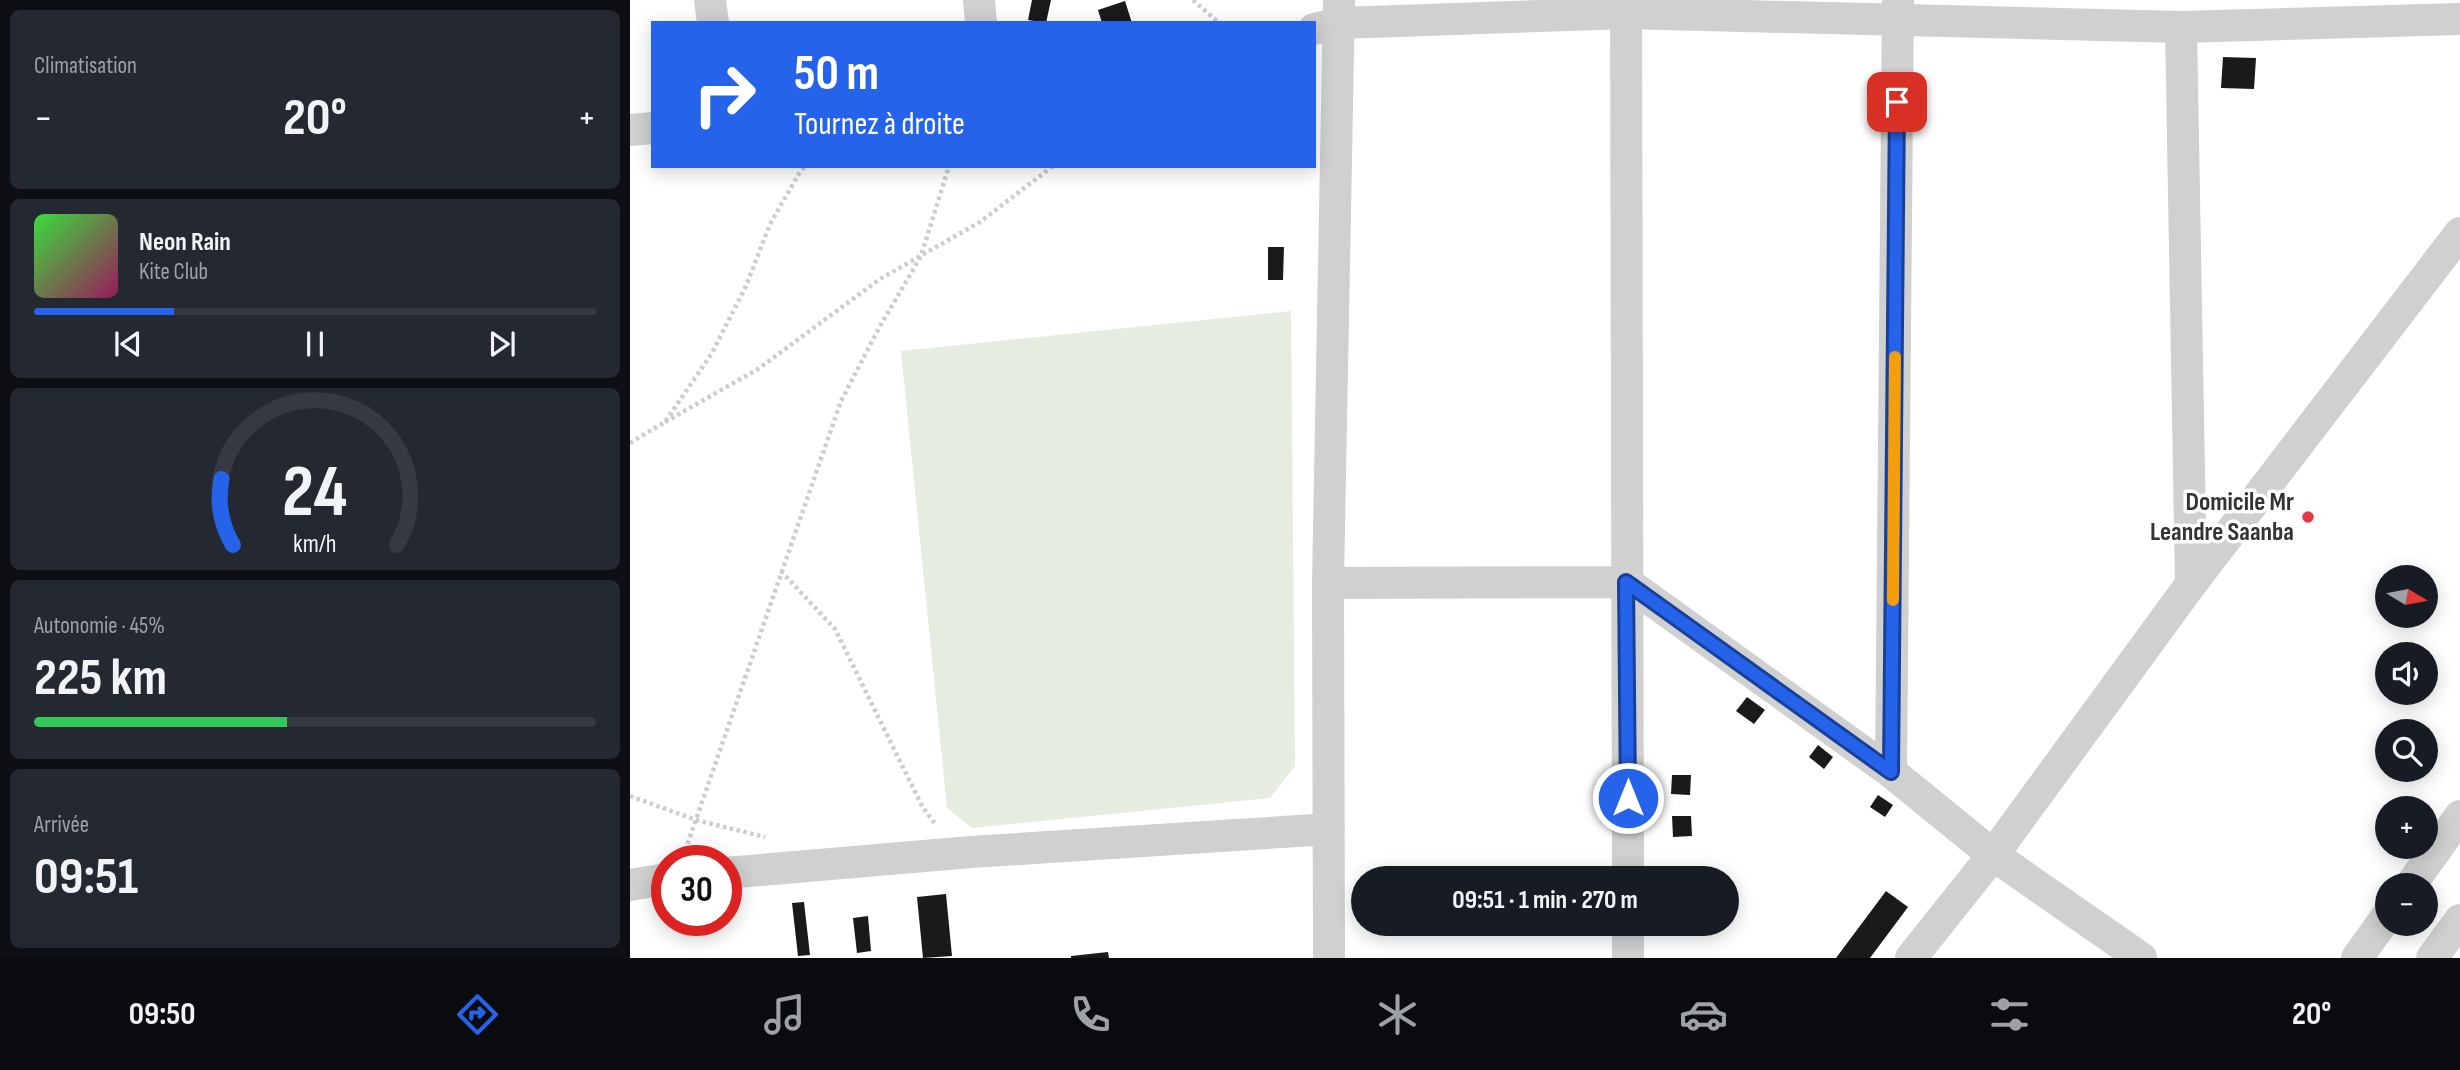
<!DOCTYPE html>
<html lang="fr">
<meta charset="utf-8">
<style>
body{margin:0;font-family:"Sofia Sans Condensed",sans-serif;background:#242831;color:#f1f3f6;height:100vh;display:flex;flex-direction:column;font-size:26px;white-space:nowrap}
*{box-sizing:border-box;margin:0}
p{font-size:23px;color:#9ea1a6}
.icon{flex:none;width:38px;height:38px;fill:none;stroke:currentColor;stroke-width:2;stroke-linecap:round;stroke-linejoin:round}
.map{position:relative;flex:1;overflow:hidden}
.side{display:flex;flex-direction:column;gap:10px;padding:10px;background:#0d0f14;width:630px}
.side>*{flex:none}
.banner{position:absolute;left:21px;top:21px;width:665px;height:147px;border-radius:0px;box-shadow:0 4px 18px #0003;background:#2563eb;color:#fff;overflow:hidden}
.needle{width:46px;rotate:100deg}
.buttons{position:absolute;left:1745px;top:565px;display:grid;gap:14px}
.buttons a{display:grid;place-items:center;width:63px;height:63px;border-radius:50%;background:#171b24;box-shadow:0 4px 18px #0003;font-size:35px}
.speed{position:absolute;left:21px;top:845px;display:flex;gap:14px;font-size:35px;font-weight:700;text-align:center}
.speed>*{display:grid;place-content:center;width:91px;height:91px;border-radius:50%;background:#171b24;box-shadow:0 4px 18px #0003;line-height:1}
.speed .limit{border:10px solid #d22;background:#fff;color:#111}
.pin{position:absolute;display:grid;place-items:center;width:60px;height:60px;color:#fff;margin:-30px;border-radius:14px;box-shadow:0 4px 10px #0006}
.me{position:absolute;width:77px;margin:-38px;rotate:0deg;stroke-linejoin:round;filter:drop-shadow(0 0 5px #0008)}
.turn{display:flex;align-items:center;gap:24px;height:147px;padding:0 28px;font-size:32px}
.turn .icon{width:91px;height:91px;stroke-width:2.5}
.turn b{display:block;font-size:49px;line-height:60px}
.big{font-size:52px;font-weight:700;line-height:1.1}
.side .card{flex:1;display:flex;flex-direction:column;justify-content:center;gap:10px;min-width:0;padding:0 24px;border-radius:10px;background:#242831}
.side .dial{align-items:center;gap:0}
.dial svg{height:182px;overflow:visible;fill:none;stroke:#363941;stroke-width:7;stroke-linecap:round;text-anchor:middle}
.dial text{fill:#f1f3f6;stroke:none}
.song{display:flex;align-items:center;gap:21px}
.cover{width:84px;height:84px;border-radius:10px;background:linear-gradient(135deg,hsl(120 70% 55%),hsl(330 70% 35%))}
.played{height:7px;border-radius:4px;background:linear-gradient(90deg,#2563eb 25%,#363941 25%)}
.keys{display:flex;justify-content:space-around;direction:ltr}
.heat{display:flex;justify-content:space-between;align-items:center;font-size:38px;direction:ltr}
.charge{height:10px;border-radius:5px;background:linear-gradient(90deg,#34c759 45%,#363941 0)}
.trip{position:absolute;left:721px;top:866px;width:388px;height:70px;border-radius:35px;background:#171b24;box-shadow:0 4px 18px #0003;font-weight:700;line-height:70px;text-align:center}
.dock{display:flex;height:112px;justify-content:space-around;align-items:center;background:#090b0e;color:#9ea1a6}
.dock .icon{width:49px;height:49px}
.dock .selected{color:#2563eb}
.dock b{font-size:32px;color:#f1f3f6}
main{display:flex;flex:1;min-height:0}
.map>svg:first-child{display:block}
.green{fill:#e6ecdf}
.building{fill:#1a1a1a}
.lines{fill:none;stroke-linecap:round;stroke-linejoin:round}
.path{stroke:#cdcdcd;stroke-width:4.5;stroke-dasharray:3.5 3.5;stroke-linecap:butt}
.minor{stroke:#d0d0d0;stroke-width:32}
.route-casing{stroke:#184099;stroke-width:18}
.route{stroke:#2563eb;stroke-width:12}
.slow{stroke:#f59e0b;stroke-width:12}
.poi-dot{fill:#e63946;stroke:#fff;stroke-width:2.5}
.labels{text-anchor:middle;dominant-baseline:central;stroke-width:7;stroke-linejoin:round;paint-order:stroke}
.poi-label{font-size:26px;font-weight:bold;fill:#333;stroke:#fff;text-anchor:end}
</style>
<main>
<section class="side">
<div class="card"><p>Climatisation</p>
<div class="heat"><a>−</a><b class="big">20°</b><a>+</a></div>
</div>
<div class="card">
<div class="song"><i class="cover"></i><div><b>Neon Rain</b><p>Kite Club</p></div></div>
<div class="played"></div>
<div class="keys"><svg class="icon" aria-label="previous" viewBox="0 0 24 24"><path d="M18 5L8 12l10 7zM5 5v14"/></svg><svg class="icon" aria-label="pause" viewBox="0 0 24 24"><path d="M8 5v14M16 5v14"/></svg><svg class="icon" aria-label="next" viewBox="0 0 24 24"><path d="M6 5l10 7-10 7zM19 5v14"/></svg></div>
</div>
<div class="card dial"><svg viewBox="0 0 100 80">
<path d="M14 69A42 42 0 1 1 86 69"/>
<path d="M14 69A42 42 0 0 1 9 40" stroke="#2563eb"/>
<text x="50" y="56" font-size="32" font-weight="700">24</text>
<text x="50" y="72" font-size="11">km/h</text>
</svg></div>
<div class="card"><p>Autonomie · 45%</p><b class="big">225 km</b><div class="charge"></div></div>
<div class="card"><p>Arrivée</p><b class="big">09:51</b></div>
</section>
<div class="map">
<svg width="1830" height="958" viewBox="0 0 1830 958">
<rect width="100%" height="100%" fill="#fff"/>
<path class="green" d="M 661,311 L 665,766 L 640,798 L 342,828 L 317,808 L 271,351 Z"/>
<path class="building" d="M 402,0 L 421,0 L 416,23 L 398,20 Z
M 495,1 L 502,23 L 472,23 L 468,10 Z
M 1593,57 L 1626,58 L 1624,89 L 1591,88 Z
M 638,247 L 654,247 L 653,280 L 638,280 Z
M 1117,697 L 1135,710 L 1124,724 L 1106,711 Z
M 1188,745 L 1203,757 L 1194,769 L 1179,757 Z
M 1042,775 L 1061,775 L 1060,795 L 1041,794 Z
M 1248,795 L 1263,805 L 1255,817 L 1240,807 Z
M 1042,816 L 1061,816 L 1062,836 L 1043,837 Z
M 1256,891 L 1278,907 L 1240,958 L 1206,958 Z
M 316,894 L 322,956 L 293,958 L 287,897 Z
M 174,902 L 180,955 L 168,956 L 162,903 Z
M 238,916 L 241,951 L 227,953 L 223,918 Z
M 1044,924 L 1062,924 L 1064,933 L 1046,936 Z
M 478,952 L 479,958 L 441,958 L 441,956 Z"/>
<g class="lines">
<path class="path" d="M 563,0 L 589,23
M 35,422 L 128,369 L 250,279 L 350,222 L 423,166
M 0,443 L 35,422 L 82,353 L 116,286 L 140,224 L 171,170 L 176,166
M 151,571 L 205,629 L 292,806 L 306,825
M 0,796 L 66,820 L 135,837
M 53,857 L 211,401 L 249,328 L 291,256 L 319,166"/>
<path class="minor" d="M 80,0 L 83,23
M 349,0 L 351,23
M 996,0 L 998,878
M 1551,27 L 1561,584
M 684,29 L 710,23 L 996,13 L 1551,27 L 1830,19
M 0,130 L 23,128
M 698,583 L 996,582 L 1261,772 L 1363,855 L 1511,958
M 1261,772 L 1268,0
M 96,873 L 341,852 L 699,829
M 0,885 L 37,879
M 1780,886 L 1830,816
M 998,924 L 998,958
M 699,958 L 698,583 L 709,0
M 1281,958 L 1363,855 L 1561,584 L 1830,233
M 1727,958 L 1757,916
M 1802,958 L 1830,920"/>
</g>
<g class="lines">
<defs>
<path id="route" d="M 998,798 L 996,582 L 1261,772 L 1267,102"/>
</defs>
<use href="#route" class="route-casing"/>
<use href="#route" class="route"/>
<path class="slow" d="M 1263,600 L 1265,357"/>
</g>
<circle class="poi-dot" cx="1678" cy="517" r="7"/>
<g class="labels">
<g class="poi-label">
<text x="1664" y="502">Domicile Mr<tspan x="1664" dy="30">Leandre Saanba</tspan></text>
</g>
</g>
</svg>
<div class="buttons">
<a><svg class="needle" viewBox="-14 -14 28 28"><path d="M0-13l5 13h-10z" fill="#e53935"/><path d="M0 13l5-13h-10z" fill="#9ea1a6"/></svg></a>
<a><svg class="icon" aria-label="sound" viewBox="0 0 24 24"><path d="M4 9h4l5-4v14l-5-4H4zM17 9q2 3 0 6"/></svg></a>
<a><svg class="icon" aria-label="search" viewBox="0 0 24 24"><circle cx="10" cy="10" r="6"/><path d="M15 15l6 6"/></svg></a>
<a>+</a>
<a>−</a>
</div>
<div class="speed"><div class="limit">30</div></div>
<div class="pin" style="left:1267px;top:102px;background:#d93025"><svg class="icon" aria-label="arrive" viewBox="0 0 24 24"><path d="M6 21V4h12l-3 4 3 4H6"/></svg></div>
<svg class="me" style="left:998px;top:798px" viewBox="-20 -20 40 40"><circle r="17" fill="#2563eb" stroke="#fff" stroke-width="3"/><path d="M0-11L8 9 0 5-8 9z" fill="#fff"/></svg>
<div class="trip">09:51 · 1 min · 270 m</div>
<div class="banner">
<div class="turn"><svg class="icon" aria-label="right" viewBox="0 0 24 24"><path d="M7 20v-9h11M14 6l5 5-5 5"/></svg><div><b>50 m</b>Tournez à droite</div></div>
</div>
</div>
</main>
<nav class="dock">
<b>09:50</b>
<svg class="icon selected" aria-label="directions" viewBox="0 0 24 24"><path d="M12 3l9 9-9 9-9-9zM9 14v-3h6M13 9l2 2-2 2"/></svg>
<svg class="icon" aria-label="music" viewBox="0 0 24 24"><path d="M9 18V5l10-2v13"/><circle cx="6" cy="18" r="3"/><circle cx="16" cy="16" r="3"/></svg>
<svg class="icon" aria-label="phone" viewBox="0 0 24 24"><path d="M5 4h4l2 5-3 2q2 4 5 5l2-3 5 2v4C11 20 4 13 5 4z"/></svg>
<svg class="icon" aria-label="climate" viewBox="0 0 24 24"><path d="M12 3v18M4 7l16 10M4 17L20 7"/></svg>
<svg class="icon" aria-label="car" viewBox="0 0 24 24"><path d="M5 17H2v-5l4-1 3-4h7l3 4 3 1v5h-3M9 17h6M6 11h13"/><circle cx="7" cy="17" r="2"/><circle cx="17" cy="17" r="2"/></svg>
<svg class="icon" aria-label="filters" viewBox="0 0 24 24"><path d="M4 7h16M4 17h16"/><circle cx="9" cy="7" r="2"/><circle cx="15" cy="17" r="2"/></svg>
<b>20°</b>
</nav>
